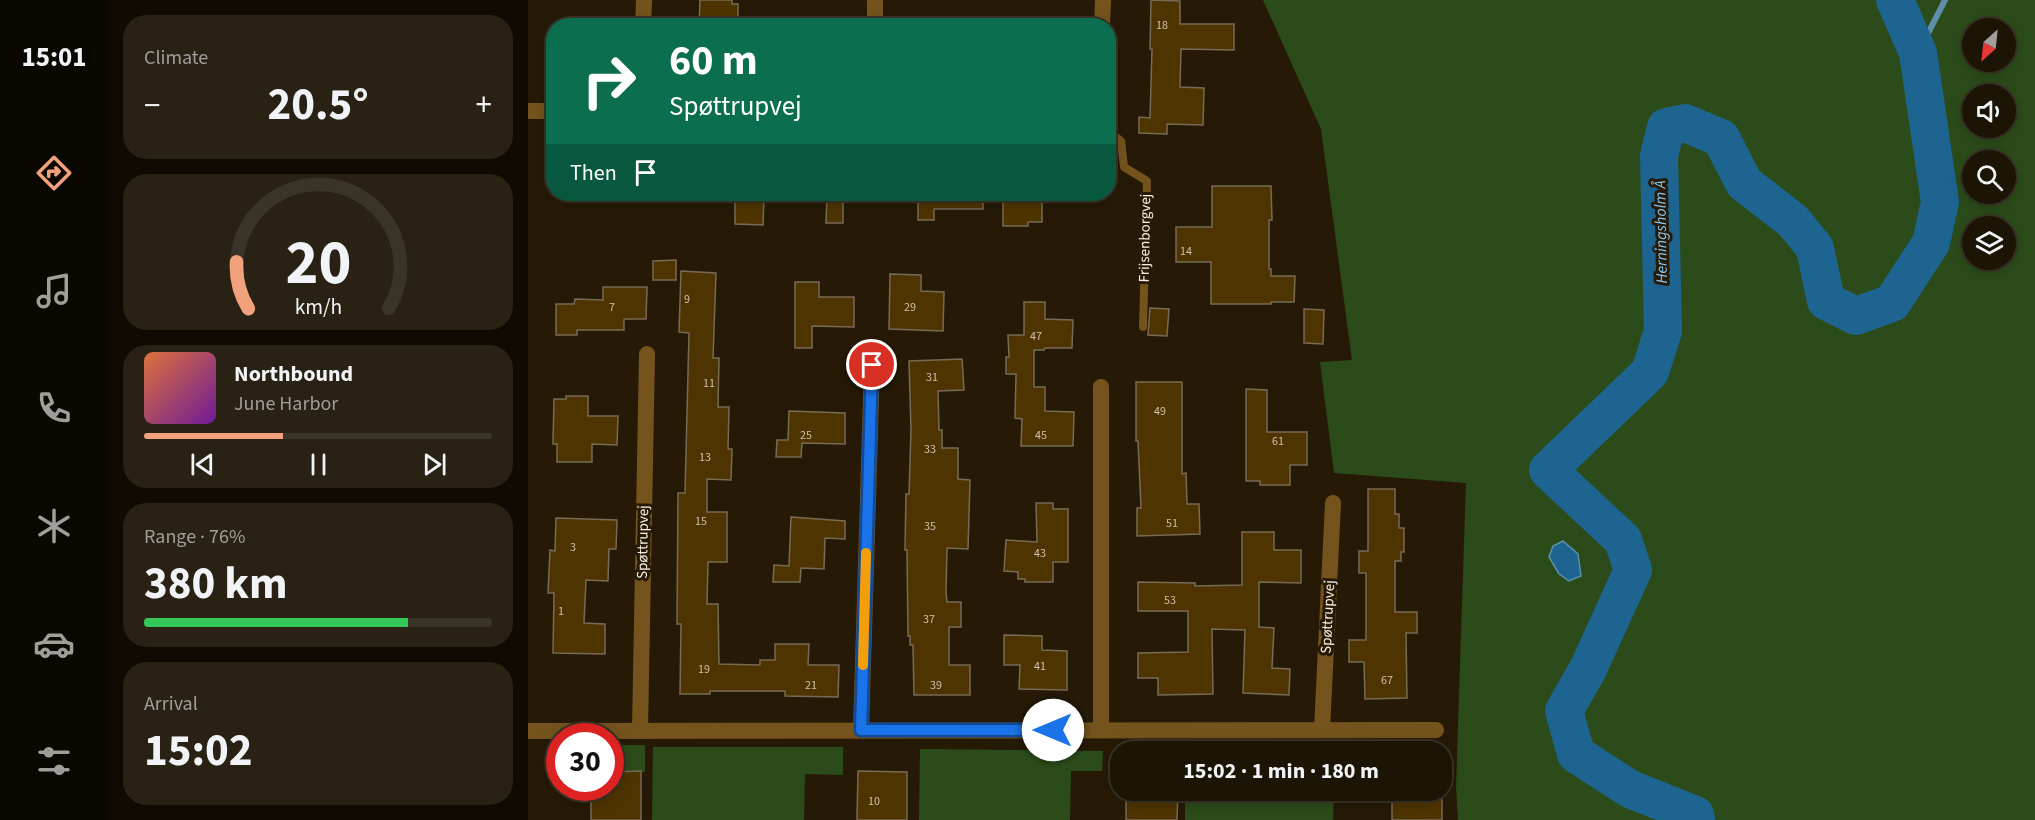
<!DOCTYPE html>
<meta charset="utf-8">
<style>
body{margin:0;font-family:"Source Sans 3",sans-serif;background:#292113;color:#f1f3f6;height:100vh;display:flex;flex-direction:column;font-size:22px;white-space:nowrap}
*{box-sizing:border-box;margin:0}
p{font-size:20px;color:#a09e9a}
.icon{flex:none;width:33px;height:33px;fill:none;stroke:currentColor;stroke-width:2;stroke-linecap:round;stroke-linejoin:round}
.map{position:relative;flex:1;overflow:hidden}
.side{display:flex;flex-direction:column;gap:15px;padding:15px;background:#0f0b03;width:420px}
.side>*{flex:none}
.guide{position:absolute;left:18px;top:18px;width:570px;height:183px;border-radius:24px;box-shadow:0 3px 15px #0003,0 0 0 2px #3a3327;background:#0b6e4f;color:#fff;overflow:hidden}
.needle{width:39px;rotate:207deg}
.fabs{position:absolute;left:1434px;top:18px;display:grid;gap:12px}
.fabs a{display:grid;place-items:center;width:54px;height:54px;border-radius:50%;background:#1c1405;box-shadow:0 3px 15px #0003,0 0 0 2px #3a3327;font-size:30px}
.speed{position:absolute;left:18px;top:723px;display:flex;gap:12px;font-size:30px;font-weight:700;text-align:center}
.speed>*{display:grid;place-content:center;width:78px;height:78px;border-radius:50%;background:#1c1405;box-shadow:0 3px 15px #0003,0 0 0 2px #3a3327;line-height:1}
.speed .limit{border:9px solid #d22;background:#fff;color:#111}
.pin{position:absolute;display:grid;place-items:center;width:51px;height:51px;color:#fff;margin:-26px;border:3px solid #fff;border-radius:50%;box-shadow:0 2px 6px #0007}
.me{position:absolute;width:66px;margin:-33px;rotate:270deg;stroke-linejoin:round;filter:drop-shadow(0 0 4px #0008)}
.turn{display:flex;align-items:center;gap:21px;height:126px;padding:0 24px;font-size:27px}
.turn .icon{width:78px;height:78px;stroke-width:2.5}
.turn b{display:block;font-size:42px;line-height:51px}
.then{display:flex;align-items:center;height:57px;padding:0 24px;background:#0003;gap:12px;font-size:22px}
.big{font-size:45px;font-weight:700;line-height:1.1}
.side .card{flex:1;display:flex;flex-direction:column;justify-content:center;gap:9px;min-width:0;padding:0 21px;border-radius:24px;background:#292113}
.side .dial{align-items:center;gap:0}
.dial svg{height:156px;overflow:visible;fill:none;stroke:#3a3327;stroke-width:7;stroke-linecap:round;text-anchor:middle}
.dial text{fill:#f1f3f6;stroke:none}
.song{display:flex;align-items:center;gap:18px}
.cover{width:72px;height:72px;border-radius:9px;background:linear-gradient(135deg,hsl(20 70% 55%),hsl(280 70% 35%))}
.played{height:6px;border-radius:3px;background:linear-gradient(90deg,#f1a17b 40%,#3a3327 40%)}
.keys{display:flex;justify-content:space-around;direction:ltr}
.heat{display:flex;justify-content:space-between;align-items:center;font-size:33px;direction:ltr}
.charge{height:9px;border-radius:4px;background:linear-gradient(90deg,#34c759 76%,#3a3327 0)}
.trip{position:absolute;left:582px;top:741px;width:342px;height:60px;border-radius:24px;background:#1c1405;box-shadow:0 3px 15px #0003,0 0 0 2px #3a3327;font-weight:700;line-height:60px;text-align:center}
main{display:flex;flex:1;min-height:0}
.dock{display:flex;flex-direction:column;width:108px;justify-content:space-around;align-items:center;background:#0b0802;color:#a09e9a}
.dock .icon{width:42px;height:42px}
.dock .active{color:#f1a17b}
.dock b{font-size:27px;color:#f1f3f6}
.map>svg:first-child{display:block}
.green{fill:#2b4c1a;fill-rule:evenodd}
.water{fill:#1e6491;stroke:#5f8eaa;stroke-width:1.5}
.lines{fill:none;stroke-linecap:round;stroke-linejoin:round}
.stream{stroke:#5f8eaa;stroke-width:6}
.river{stroke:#1e6491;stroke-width:38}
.building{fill:#4e3400;stroke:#786b55;stroke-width:1.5}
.lane{stroke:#74541c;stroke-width:8}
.street{stroke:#74541c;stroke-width:16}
.route-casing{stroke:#114b97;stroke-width:15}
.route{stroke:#1a73e8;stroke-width:10}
.slow{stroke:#f59e0b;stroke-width:10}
.labels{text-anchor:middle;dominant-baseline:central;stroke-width:6;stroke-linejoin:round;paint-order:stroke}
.number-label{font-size:12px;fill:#cec1ab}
.street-label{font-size:15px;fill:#f8f0e4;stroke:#261a07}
.water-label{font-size:16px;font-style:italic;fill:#89c7f6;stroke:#261a07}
</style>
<main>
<nav class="dock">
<b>15:01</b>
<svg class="icon active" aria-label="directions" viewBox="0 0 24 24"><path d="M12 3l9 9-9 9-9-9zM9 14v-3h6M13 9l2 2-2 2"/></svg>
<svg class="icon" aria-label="music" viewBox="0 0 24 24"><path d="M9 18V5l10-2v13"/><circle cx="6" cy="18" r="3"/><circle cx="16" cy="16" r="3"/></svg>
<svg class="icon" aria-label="phone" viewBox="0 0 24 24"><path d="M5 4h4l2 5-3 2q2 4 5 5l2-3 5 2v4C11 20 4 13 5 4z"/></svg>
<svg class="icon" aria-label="climate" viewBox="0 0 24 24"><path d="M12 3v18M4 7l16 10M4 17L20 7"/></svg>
<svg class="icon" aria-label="car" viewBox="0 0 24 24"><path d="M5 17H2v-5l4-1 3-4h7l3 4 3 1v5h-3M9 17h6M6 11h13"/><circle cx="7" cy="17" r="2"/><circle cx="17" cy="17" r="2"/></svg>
<svg class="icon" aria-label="filters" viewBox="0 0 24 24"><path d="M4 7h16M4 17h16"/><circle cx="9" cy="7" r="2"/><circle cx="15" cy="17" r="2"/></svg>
</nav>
<section class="side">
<div class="card"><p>Climate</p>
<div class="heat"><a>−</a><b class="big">20.5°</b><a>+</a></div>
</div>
<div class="card dial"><svg viewBox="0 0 100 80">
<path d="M14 69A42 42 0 1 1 86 69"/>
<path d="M14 69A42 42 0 0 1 8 45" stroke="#f1a17b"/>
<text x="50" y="56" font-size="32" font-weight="700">20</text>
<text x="50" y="72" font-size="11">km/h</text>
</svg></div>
<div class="card">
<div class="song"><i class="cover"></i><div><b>Northbound</b><p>June Harbor</p></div></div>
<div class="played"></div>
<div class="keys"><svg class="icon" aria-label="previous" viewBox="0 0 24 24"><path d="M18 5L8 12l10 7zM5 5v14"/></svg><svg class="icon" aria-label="pause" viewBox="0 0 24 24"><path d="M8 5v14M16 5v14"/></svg><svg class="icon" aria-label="next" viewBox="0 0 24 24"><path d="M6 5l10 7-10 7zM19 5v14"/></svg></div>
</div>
<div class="card"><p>Range · 76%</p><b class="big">380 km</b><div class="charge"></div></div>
<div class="card"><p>Arrival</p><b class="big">15:02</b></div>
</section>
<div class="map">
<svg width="1507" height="820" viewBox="0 0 1507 820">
<rect width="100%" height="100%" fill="#261a07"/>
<path class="green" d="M 735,0 L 1507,0 L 1507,820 L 930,820 L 928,787 L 938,483 L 806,473 L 792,362 L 824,360 L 793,129 ZM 1444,28 L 1478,28 L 1478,62 L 1444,62 ZM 1444,94 L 1478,94 L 1478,128 L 1444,128 ZM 1444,160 L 1478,160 L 1478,194 L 1444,194 ZM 1444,226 L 1478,226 L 1478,260 L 1444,260 Z
M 82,745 L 117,745 L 117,772 L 83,772 Z
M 125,747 L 315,747 L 315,775 L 277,774 L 276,820 L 124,820 Z
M 392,749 L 575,751 L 574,771 L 543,771 L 542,820 L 391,820 Z
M 657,791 L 806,791 L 805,820 L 657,820 Z"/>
<path class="water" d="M 1035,541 L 1050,554 L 1053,576 L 1041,581 L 1031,574 L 1021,557 L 1025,546 Z"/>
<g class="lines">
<path class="stream" d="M 1390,53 L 1417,0"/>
<path class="river" d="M 1168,820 L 1167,815 L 1102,789 L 1048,754 L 1036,711 L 1060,669 L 1105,570 L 1095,540 L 1020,470 L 1122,372 L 1135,331 L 1131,156 L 1138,127 L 1157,123 L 1193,138 L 1216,183 L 1265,221 L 1287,248 L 1298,301 L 1328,316 L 1364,303 L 1403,243 L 1412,202 L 1390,53 L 1367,0"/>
</g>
<path class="building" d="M 172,0 L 204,0 L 204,4 L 210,4 L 210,21 L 196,21 L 195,26 L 171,26 Z
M 623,0 L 652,1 L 652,24 L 706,24 L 706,50 L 653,49 L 652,87 L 676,88 L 675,125 L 639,124 L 639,134 L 611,133 L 611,117 L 622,118 L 624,49 L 622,49 Z
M 684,186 L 743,186 L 744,220 L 741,220 L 741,269 L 743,269 L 743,276 L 767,276 L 766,302 L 743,302 L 743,304 L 683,304 L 683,262 L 648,262 L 648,227 L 684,227 Z
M 390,194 L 455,194 L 455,209 L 406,209 L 406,220 L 390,220 Z
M 488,194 L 514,194 L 514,222 L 500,222 L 500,226 L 475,226 L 475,202 L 488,202 Z
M 207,195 L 236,196 L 235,225 L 207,224 Z
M 299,195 L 315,195 L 315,223 L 298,223 Z
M 148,260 L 148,280 L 125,280 L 125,261 Z
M 153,271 L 188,273 L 185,358 L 191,358 L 190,407 L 201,407 L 200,449 L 204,449 L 203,480 L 179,479 L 179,512 L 199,512 L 199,562 L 180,562 L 179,604 L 190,604 L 191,664 L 232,665 L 232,660 L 247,660 L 247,644 L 281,644 L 280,665 L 311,665 L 310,697 L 257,696 L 257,691 L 182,691 L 182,694 L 152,694 L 153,624 L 149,624 L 150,493 L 157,493 L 161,333 L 151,332 Z
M 362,274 L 393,275 L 393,291 L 416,292 L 415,331 L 361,329 Z
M 267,282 L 291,282 L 291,297 L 326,297 L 326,327 L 284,326 L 284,348 L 267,348 Z
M 75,287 L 119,287 L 118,319 L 96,319 L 96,330 L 49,330 L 49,335 L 28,335 L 28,304 L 46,304 L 47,299 L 75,300 Z
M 496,302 L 517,302 L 517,319 L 545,320 L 544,348 L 517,348 L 516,350 L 506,350 L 506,387 L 517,387 L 517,411 L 546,412 L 545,446 L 493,446 L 494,419 L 487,418 L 488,374 L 478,374 L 478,357 L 481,357 L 480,335 L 496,335 Z
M 622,308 L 641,309 L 639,336 L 620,335 Z
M 776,309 L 796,310 L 795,344 L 776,343 Z
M 434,359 L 436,390 L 410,391 L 411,430 L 414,430 L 414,448 L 430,448 L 430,479 L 442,480 L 440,549 L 419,548 L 418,592 L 419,602 L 433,602 L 433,627 L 421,627 L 421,665 L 442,665 L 442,695 L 386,695 L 385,645 L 382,645 L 382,636 L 380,636 L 379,550 L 377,550 L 378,494 L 381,494 L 383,430 L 381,361 Z
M 608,382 L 654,382 L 654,474 L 658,473 L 659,504 L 671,504 L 672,534 L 609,536 L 609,508 L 613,508 L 610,441 L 608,441 Z
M 718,389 L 739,390 L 739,432 L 779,432 L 779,465 L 762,465 L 762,485 L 732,485 L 732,481 L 718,481 Z
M 38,396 L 60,396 L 60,416 L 90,416 L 89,445 L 64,444 L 64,462 L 29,462 L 29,444 L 25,444 L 26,399 L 38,399 Z
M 261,411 L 317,413 L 317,444 L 274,443 L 273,457 L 248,457 L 249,440 L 260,440 Z
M 840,489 L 867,489 L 867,514 L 871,514 L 871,528 L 876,528 L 876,552 L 873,552 L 873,561 L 867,561 L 867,612 L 889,612 L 889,633 L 878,633 L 879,698 L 837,699 L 836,662 L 821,662 L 821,640 L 838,640 L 838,573 L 831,573 L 831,551 L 840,551 Z
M 508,503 L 525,503 L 525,509 L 540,509 L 540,562 L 525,562 L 525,582 L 497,582 L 497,579 L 490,579 L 490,572 L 476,571 L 478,540 L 509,542 Z
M 263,517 L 317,521 L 317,539 L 297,538 L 296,569 L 273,568 L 272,582 L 245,582 L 246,565 L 261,566 Z
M 28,518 L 89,520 L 88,549 L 81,549 L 80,581 L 58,580 L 56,623 L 77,624 L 77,654 L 25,653 L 26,593 L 20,593 L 22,550 L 27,551 Z
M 714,532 L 746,532 L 746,550 L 773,550 L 773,583 L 731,582 L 731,627 L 746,628 L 744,668 L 762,669 L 761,695 L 715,693 L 717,630 L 684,629 L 685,694 L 630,695 L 630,678 L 610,678 L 610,653 L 660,652 L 660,611 L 610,611 L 610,582 L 667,583 L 667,586 L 714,585 Z
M 476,635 L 514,636 L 514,650 L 539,651 L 539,690 L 491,689 L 492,665 L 476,665 Z
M 113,771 L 113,820 L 63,820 L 63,788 L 82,788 L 82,772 Z
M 330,771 L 379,772 L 379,820 L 329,820 Z
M 598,790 L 650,790 L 649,820 L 598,820 Z
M 864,790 L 914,790 L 914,820 L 864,820 Z"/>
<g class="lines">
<path class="lane" d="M 580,131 L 593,141 L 596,167 L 619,181 L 615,327"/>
<path class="street" d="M 115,26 L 116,0
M 347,26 L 347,0
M 574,26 L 575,0
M 0,111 L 26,111
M 112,730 L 119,354
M 333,730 L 344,365
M 573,730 L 573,387
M 794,730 L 805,503
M 0,731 L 908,730"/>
</g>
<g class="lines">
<defs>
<path id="route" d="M 344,365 L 333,730 L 525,730"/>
</defs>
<use href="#route" class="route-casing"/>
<use href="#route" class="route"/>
<path class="slow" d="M 335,665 L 338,553"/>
</g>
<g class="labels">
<g class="number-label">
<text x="634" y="25">18</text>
<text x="658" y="251">14</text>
<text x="159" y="299">9</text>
<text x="84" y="307">7</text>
<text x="382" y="307">29</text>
<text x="508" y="336">47</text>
<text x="404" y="377">31</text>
<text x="181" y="383">11</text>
<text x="632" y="411">49</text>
<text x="278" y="435">25</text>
<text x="513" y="435">45</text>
<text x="750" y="441">61</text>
<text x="402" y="449">33</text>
<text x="177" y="457">13</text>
<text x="173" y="521">15</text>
<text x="644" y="523">51</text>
<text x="402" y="526">35</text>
<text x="45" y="547">3</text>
<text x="512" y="553">43</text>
<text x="642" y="600">53</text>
<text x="33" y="611">1</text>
<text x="401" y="619">37</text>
<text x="512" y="666">41</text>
<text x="176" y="669">19</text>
<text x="859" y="680">67</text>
<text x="283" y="685">21</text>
<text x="408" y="685">39</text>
<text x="346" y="801">10</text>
</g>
<g class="street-label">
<text transform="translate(617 238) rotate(-89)">Frijsenborgvej</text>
<text transform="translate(115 542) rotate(-89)">Spøttrupvej</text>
<text transform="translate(800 617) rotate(-87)">Spøttrupvej</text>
</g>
<g class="water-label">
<text transform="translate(1133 232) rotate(-91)">Herningsholm Å</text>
</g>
</g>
</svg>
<div class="fabs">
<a><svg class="needle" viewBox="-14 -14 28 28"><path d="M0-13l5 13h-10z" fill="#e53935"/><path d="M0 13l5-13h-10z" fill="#a09e9a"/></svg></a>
<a><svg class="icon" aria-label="sound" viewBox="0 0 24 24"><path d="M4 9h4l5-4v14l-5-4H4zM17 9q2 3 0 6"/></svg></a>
<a><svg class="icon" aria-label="search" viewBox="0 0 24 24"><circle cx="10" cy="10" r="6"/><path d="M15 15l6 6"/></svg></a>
<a><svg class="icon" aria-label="layers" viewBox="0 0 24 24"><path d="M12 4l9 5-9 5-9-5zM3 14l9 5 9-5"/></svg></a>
</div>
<div class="speed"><div class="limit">30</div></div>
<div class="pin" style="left:344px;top:365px;background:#d93025"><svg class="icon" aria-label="arrive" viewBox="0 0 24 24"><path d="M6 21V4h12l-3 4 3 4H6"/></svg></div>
<svg class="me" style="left:525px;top:730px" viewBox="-20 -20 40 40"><circle r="19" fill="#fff"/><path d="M0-13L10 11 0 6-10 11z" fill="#1a73e8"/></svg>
<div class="trip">15:02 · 1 min · 180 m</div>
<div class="guide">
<div class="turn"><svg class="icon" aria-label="right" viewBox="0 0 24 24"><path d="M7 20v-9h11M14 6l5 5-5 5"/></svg><div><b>60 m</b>Spøttrupvej</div></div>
<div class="then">Then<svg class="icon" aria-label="arrive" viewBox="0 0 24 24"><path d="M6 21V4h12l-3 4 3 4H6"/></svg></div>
</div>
</div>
</main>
